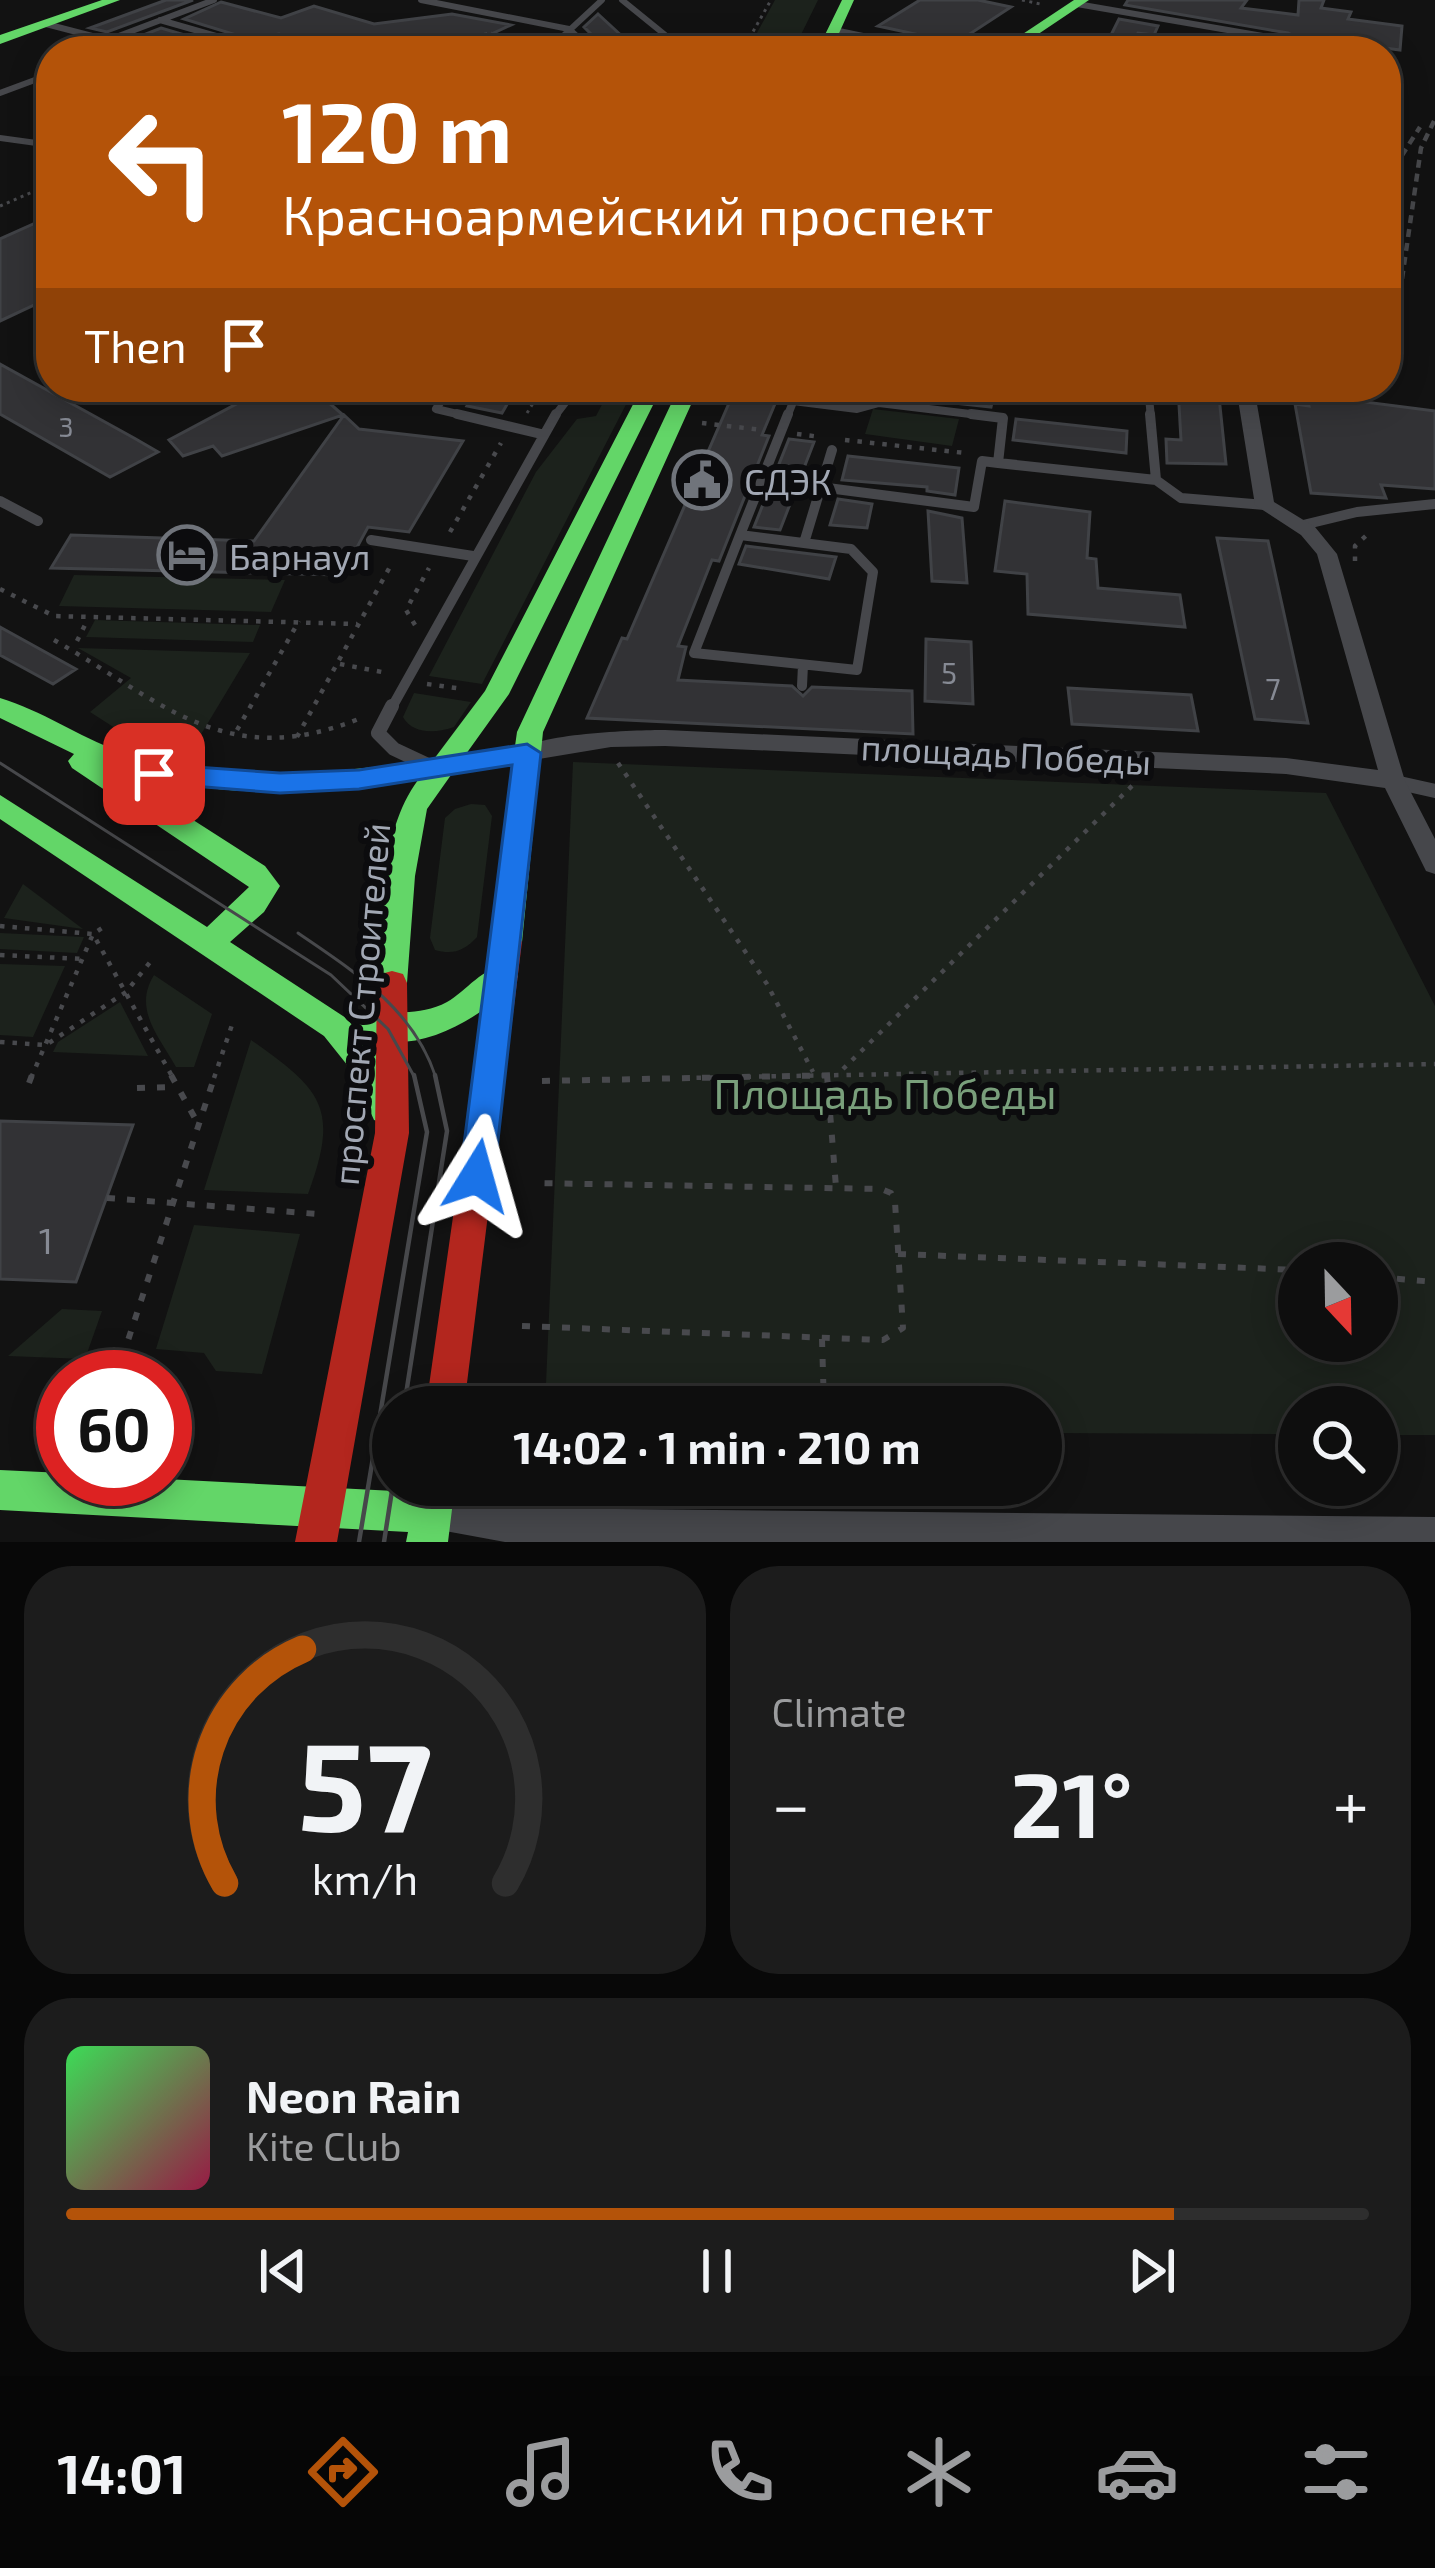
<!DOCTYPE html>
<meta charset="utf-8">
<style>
body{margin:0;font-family:"Exo 2",sans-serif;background:#1c1c1c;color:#f1f3f6;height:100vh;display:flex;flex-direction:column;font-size:45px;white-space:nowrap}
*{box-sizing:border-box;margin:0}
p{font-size:39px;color:#9b9c9e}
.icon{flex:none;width:66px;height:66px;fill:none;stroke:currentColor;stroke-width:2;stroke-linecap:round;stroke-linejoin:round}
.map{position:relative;height:1542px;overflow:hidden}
.sheet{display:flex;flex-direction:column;gap:24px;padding:24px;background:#080808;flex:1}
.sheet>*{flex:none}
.hud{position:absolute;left:36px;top:36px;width:1365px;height:366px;border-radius:48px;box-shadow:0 6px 30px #0003,0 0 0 3px #2e2e2e;background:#b45309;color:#fff;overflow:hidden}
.needle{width:78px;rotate:158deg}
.controls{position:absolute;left:1278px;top:1242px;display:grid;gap:24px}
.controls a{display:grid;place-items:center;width:120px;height:120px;border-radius:50%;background:#0e0e0e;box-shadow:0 6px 30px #0003,0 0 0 3px #2e2e2e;font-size:60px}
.speed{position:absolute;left:36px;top:1350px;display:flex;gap:24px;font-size:60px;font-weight:700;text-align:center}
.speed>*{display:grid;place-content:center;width:156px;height:156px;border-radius:50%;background:#0e0e0e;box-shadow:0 6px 30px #0003,0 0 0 3px #2e2e2e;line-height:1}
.speed .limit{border:18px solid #d22;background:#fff;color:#111}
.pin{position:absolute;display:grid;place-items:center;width:102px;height:102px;color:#fff;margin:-51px;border-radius:24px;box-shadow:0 6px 18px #0006}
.me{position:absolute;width:132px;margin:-66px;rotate:8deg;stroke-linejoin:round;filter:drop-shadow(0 0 9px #0008)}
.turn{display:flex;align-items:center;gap:42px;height:252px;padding:0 48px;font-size:54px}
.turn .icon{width:156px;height:156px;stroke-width:2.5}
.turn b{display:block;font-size:84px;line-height:102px}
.then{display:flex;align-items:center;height:114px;padding:0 48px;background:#0003;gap:24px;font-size:45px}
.big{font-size:90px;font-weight:700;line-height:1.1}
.sheet .tile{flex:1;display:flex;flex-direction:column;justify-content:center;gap:18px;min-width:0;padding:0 42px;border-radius:48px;background:#1c1c1c}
.sheet .dial{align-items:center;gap:0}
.dial svg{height:312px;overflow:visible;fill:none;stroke:#2e2e2e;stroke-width:7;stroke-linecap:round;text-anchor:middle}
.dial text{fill:#f1f3f6;stroke:none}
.song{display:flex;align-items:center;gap:36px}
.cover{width:144px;height:144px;border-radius:18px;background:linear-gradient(135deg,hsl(130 70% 55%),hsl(340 70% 35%))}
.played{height:12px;border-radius:6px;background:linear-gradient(90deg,#b45309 85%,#2e2e2e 85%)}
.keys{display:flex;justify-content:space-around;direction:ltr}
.heat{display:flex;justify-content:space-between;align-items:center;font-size:66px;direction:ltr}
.sheet .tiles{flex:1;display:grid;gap:24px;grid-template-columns:1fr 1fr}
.tile:last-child{grid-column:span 2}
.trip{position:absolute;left:372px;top:1386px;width:690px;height:120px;border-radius:60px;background:#0e0e0e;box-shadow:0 6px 30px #0003,0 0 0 3px #2e2e2e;font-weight:700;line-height:120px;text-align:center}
.dock{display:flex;height:192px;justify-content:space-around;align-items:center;background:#060606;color:#9b9c9e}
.dock .icon{width:84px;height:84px}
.dock .on{color:#b45309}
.dock b{font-size:54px;color:#f1f3f6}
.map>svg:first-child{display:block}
.green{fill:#1c221c;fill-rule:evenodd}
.building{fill:#323235;stroke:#404246;stroke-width:3}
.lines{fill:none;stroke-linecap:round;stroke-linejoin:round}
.path-far2{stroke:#48494d;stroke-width:3;stroke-dasharray:3 4.5;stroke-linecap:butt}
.path-far1{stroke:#48494d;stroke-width:4.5;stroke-dasharray:4.5 8;stroke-linecap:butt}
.path{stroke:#48494d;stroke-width:6;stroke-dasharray:8 12;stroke-linecap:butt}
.lane-far3{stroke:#46474b;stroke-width:6}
.lane-far2{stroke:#46474b;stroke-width:8}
.lane-far1{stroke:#46474b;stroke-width:10}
.lane{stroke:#46474b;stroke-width:14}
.street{fill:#46474b;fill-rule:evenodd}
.fast{fill:#63d668;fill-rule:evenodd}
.jam{fill:#b3261e;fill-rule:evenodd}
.tram-far1{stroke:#47484b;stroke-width:3}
.tram{stroke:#47484b;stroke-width:4.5}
.rail{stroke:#47484b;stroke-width:4.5;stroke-dasharray:8 6;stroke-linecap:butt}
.route{fill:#1a73e8;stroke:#114b97;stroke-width:3}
.labels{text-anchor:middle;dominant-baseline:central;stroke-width:12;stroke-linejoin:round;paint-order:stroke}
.far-number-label{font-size:27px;fill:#868a94}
.number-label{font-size:30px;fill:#868a94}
.poi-label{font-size:36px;fill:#a2a8b4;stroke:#0c0c0e;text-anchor:start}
.street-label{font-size:36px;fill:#a2a8b4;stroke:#0c0c0e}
.near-number-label{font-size:36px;fill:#868a94}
.near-park-label{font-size:42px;fill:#799f7b;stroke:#0c0c0e}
</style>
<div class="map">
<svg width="1435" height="1542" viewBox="0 0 1435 1542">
<rect width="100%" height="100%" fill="#121212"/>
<path class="green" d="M 775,0 L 818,0 L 793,51 L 747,51 Z
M 611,387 L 635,387 L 482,684 L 429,676 L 536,472 L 577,419 L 596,416 Z
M 873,409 L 959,419 L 952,446 L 865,434 Z
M 74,575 L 285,580 L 271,612 L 59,606 Z
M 95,620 L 260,625 L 253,642 L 86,637 Z
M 78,648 L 250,653 L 194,746 L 129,737 L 90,712 L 131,678 Z
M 414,693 L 471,702 L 454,727 C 437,733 413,735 403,717 Z
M 573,762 L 1326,793 L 1435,1006 L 1435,1435 L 1377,1435 L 1377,1407 L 1299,1407 L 1299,1434 L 1041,1433 L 1041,1407 L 545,1407 ZM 1299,1263 L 1377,1263 L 1377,1341 L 1299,1341 Z
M 471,804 L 485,805 L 492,816 L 477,937 C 464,951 453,955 435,950 L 430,938 L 445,818 L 455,809 Z
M 23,884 L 83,929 L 4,918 Z
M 0,933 L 84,937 L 77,953 L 0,949 Z
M 0,964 L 65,966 L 33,1037 L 0,1035 Z
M 154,975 L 212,1014 L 194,1067 L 176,1067 C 158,1035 133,1009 154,975 Z
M 120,1002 L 148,1056 L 53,1052 L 58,1042 Z
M 251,1040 C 322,1090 340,1108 308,1194 L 204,1190 Z
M 194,1225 L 300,1234 L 262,1374 L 216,1371 L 204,1353 L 156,1349 Z
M 62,1309 L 102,1311 L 85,1359 L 8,1356 Z"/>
<path class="building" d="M 166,0 L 193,0 L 107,32 L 90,28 Z
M 920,0 L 978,0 L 1011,7 L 956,43 L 878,26 Z
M 1128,0 L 1247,0 L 1241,8 L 1298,15 L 1299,0 L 1324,0 L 1321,8 L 1351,12 L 1348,19 L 1402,26 L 1400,50 L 1308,38 L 1301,51 L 1300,39 L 1288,33 L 1125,5 Z
M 221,2 L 281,18 L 314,6 L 374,24 L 452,14 L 511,25 L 470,44 L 472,51 L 313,51 L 312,44 L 279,34 L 249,39 L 184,19 Z
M 598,14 L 638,51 L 608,51 L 584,27 Z
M 1119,19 L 1158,26 L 1154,35 L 1138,33 L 1132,46 L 1107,43 Z
M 161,28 L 222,46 L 218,51 L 157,51 L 153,44 L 133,39 Z
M 51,216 L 51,297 L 0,321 L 0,239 Z
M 0,364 L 134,438 L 158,452 L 110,477 L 0,414 Z
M 268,387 L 311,387 L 343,415 L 222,456 L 213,446 L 183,456 L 169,440 Z
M 479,387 L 517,387 L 502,413 L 467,406 Z
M 736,387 L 782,387 L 762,435 L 769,436 L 719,561 L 712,560 L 678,646 L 686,647 L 678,680 L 792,686 L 803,696 L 812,687 L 912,691 L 913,734 L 587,718 L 622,638 L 627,639 Z
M 900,387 L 974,387 L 995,389 L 991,407 L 899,397 Z
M 1178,387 L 1218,387 L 1226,464 L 1167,463 L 1166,439 L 1181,440 Z
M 1305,387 L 1345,387 L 1349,400 L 1435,411 L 1435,489 L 1381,485 L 1386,498 L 1311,493 L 1295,404 L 1309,406 Z
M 344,415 L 359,429 L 463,441 L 409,532 L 368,527 L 342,575 L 51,568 L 71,535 L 254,541 Z
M 1016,419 L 1127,431 L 1126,453 L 1013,440 Z
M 789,439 L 814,442 L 780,530 L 754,527 Z
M 848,456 L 959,468 L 955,495 L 927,491 L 927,487 L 842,480 Z
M 838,499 L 872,504 L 867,528 L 830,525 Z
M 1005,501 L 1090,512 L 1087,558 L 1096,559 L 1098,588 L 1180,595 L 1185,627 L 1028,614 L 1027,574 L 995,571 Z
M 928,511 L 962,518 L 967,583 L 932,581 Z
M 1217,538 L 1268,541 L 1308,723 L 1255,719 Z
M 746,546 L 836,557 L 829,579 L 739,564 Z
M 0,627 L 76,669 L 53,684 L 0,655 Z
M 926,639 L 971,642 L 973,704 L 925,701 Z
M 1068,688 L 1191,695 L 1198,731 L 1072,724 Z
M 0,1121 L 133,1125 L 76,1282 L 0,1279 Z"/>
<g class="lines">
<path class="path-far2" d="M 1022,0 L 1040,4
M 373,51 L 492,33
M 742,51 L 771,0
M 0,206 L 51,184
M 527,413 L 543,387"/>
<path class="path-far1" d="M 702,423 L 762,430
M 797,434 L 821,437
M 845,440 L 965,453
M 450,532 L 501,443
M 1355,561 L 1355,546 L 1371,531
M 0,589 L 54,616 L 357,624
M 415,625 L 406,610 L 429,568
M 54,640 C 163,702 226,773 361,718
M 77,641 L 88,619
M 340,664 L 387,673
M 427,684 L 463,689
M 237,730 L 299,621
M 297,737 L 392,563
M 618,763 L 767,984 L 813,1072
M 0,926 L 93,934 L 173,1078
M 0,955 L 84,959
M 0,1042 L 46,1045 L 126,992 L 151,961
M 843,1069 L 1135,783
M 827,1073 L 827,1078
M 31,1078 L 93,934 L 102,928
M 214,1078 L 234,1019
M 684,1078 L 1435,1064"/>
<path class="path" d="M 171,1075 L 196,1120
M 827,1075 L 836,1187
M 542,1081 L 842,1075
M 29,1083 L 32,1075
M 137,1088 L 174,1087
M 107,1198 L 318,1214
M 898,1254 L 1299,1270
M 1377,1277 L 1435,1282
M 522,1326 L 883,1340 L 903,1328 L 895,1202 L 891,1193 L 881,1189 L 533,1183
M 822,1339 L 824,1407
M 116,1377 L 215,1075"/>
<path class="lane-far3" d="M 421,0 L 569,29 L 593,51
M 622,0 L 680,47
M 1077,4 L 1286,40 L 1294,43 L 1293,51
M 160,20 L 244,44 L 227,51
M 46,24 L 150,51
M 834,30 L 892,42
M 108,40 L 214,0
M 1017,42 L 1108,51
M 920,48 L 933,51
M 504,51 L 556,43
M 547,51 L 602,0
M 0,93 L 51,74
M 0,138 L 51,145"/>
<path class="lane-far2" d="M 450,387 L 436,409 L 470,417
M 1133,387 L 1149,398 L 1151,417
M 793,401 L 857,409 L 879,403 L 995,417
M 554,417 L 577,387
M 787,417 L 799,387"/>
<path class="lane-far1" d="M 457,414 L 541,434
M 971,414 L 1003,418 L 998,463 L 1156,480 L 1181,498 L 1265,505
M 1150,414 L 1156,480
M 820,487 L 974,507 L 982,461 L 998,463
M 0,501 L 38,521
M 1303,525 L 1357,512 L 1435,504
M 740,535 L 851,549 L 873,572 L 857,670 L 694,653 Z
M 740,535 L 788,414
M 371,540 L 473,556
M 804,543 L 832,450
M 802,686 L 803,665
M 391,709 L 556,414"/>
<path class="lane" d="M 392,706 L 378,733 L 394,749 L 426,764
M 1395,782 L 1435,791"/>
<path class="street" d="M 1236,387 L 1254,387 L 1274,502 L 1315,527 L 1337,554 L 1405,781 L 1435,839 L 1435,874 L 1426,871 L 1385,788 L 1286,774 L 665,746 L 611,747 L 527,761 L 515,753 C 534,733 635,730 665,730 L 1286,758 L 1378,770 L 1317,554 L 1301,535 L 1255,505 Z
M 431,1495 L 519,1508 L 1435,1517 L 1435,1542 L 505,1542 L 418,1526 L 413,1513 L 418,1500 Z"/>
<path class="fast" d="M 102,0 L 120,0 L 0,44 L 0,35 Z
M 842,0 L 854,0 L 831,51 L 817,51 Z
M 1074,0 L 1089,0 L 1013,51 L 997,51 Z
M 642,387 L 662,387 L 509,694 L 466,754 L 515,746 L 517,732 L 679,387 L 699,387 L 543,732 L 522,942 L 518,950 L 507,954 L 496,950 L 492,942 L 513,765 L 451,775 L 427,809 L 415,876 L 407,983 L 403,992 L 392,995 L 381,992 L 377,983 C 383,918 378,834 418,780 C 315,795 213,800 112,768 L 265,866 L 280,886 L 264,912 L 230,942 L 346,1018 L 359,1033 L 356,1027 L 361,1018 C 390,1008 418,1018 447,1002 C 468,990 489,959 514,967 L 518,976 L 514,985 C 475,1021 418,1056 362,1037 L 376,1053 L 403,1110 L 398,1120 L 386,1124 L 374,1120 L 352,1071 L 324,1036 L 0,819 L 0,795 L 207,927 L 249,887 L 72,768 L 68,761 L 74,754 L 0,718 L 0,698 C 41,710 79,737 119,751 C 219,786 332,774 434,759 L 485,691 Z
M 0,1470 L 63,1473 L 63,1479 L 165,1479 L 414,1492 L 415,1485 L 455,1485 L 448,1542 L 406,1542 L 408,1532 L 0,1510 Z"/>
<path class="jam" d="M 507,930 L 518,934 L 522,942 L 464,1407 L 426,1407 L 492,942 L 496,934 Z
M 392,971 L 403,974 L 407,983 L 409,1133 L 337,1542 L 295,1542 L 375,1133 L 377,983 L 381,974 Z"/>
<path class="tram-far1" d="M 0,763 L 331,975 L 388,1029 L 415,1078
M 298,933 C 355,972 414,1009 436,1078"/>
<path class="tram" d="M 404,1407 L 447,1131 L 435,1075
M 359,1542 L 427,1132 L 414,1075
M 384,1542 L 393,1484"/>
<path class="rail" d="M 1386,252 L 1399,160 L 1420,127
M 1394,334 L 1421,148 L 1435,119"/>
</g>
<path class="route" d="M 527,744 L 541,753 L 494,1176 L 489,1187 L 477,1192 L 465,1187 L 460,1176 L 512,765 L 359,789 L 280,793 L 154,783 L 140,774 L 154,764 L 280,773 L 359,770 Z"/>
<defs>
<symbol id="civic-ring" viewBox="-11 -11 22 22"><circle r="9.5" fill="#0c0c0e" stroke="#70747b" stroke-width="1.5"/><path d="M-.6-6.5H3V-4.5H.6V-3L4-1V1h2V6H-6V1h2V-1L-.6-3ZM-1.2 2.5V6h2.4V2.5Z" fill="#70747b"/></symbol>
<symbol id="hotel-ring" viewBox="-11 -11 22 22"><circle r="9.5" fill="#0c0c0e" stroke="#70747b" stroke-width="1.5"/><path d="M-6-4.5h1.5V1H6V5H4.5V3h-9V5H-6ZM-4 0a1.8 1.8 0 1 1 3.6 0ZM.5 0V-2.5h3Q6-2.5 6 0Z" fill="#70747b"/></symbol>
</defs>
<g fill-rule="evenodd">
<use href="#civic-ring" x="669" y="447" width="66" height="66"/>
<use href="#hotel-ring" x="154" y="522" width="66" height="66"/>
</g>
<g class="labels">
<g class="far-number-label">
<text x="66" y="426">3</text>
</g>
<g class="number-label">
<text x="949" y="672">5</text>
<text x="1273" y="688">7</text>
</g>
<g class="poi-label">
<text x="744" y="480">СДЭК</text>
<text x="229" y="555">Барнаул</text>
</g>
<g class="street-label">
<text transform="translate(1006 753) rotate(3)">площадь Победы</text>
<text transform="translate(360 1004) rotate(-85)">проспект Строителей</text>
</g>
<g class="near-number-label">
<text x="46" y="1239">1</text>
</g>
<g class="near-park-label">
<text x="885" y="1092">Площадь Победы</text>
</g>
</g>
</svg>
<div class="controls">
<a><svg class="needle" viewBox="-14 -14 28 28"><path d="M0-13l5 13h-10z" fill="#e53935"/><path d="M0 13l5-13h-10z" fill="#9b9c9e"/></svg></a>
<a><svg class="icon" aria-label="search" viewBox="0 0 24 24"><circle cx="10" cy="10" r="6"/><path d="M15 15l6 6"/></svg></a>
</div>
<div class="speed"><div class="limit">60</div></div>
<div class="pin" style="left:154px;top:774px;background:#d93025"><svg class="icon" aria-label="arrive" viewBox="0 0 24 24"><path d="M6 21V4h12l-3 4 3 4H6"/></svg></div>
<svg class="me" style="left:477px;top:1176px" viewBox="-20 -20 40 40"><path d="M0-17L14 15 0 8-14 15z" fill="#1a73e8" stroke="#fff" stroke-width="4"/></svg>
<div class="trip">14:02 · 1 min · 210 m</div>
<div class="hud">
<div class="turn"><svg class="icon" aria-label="left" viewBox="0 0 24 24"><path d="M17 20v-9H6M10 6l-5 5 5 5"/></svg><div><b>120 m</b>Красноармейский проспект</div></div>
<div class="then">Then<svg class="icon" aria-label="arrive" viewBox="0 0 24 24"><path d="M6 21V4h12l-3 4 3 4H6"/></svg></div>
</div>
</div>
<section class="sheet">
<div class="tiles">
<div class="tile dial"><svg viewBox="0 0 100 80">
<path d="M14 69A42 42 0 1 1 86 69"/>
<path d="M14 69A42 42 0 0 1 34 9" stroke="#b45309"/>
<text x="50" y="56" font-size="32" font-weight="700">57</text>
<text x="50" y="72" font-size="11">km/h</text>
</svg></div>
<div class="tile"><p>Climate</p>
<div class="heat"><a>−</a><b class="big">21°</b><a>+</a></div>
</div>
<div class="tile">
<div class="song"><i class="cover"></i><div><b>Neon Rain</b><p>Kite Club</p></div></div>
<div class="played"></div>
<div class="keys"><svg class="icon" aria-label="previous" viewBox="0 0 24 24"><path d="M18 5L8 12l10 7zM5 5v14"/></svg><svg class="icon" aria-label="pause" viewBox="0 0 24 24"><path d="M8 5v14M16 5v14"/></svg><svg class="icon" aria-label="next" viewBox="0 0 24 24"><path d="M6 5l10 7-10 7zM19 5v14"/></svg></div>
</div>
</div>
</section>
<nav class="dock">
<b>14:01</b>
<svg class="icon on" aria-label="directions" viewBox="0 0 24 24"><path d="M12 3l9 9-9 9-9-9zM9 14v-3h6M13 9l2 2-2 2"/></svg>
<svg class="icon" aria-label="music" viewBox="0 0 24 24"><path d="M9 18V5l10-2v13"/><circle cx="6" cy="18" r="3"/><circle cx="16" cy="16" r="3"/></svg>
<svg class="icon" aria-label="phone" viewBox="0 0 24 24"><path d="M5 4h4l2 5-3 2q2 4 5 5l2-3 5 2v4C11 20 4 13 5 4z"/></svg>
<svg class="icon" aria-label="climate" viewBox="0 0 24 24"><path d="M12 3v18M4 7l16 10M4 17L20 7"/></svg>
<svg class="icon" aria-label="car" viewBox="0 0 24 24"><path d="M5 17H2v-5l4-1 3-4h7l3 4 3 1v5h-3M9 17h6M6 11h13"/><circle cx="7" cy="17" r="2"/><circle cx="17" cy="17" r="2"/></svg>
<svg class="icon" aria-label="filters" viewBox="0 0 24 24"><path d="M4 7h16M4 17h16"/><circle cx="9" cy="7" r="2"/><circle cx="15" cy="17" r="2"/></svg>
</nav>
